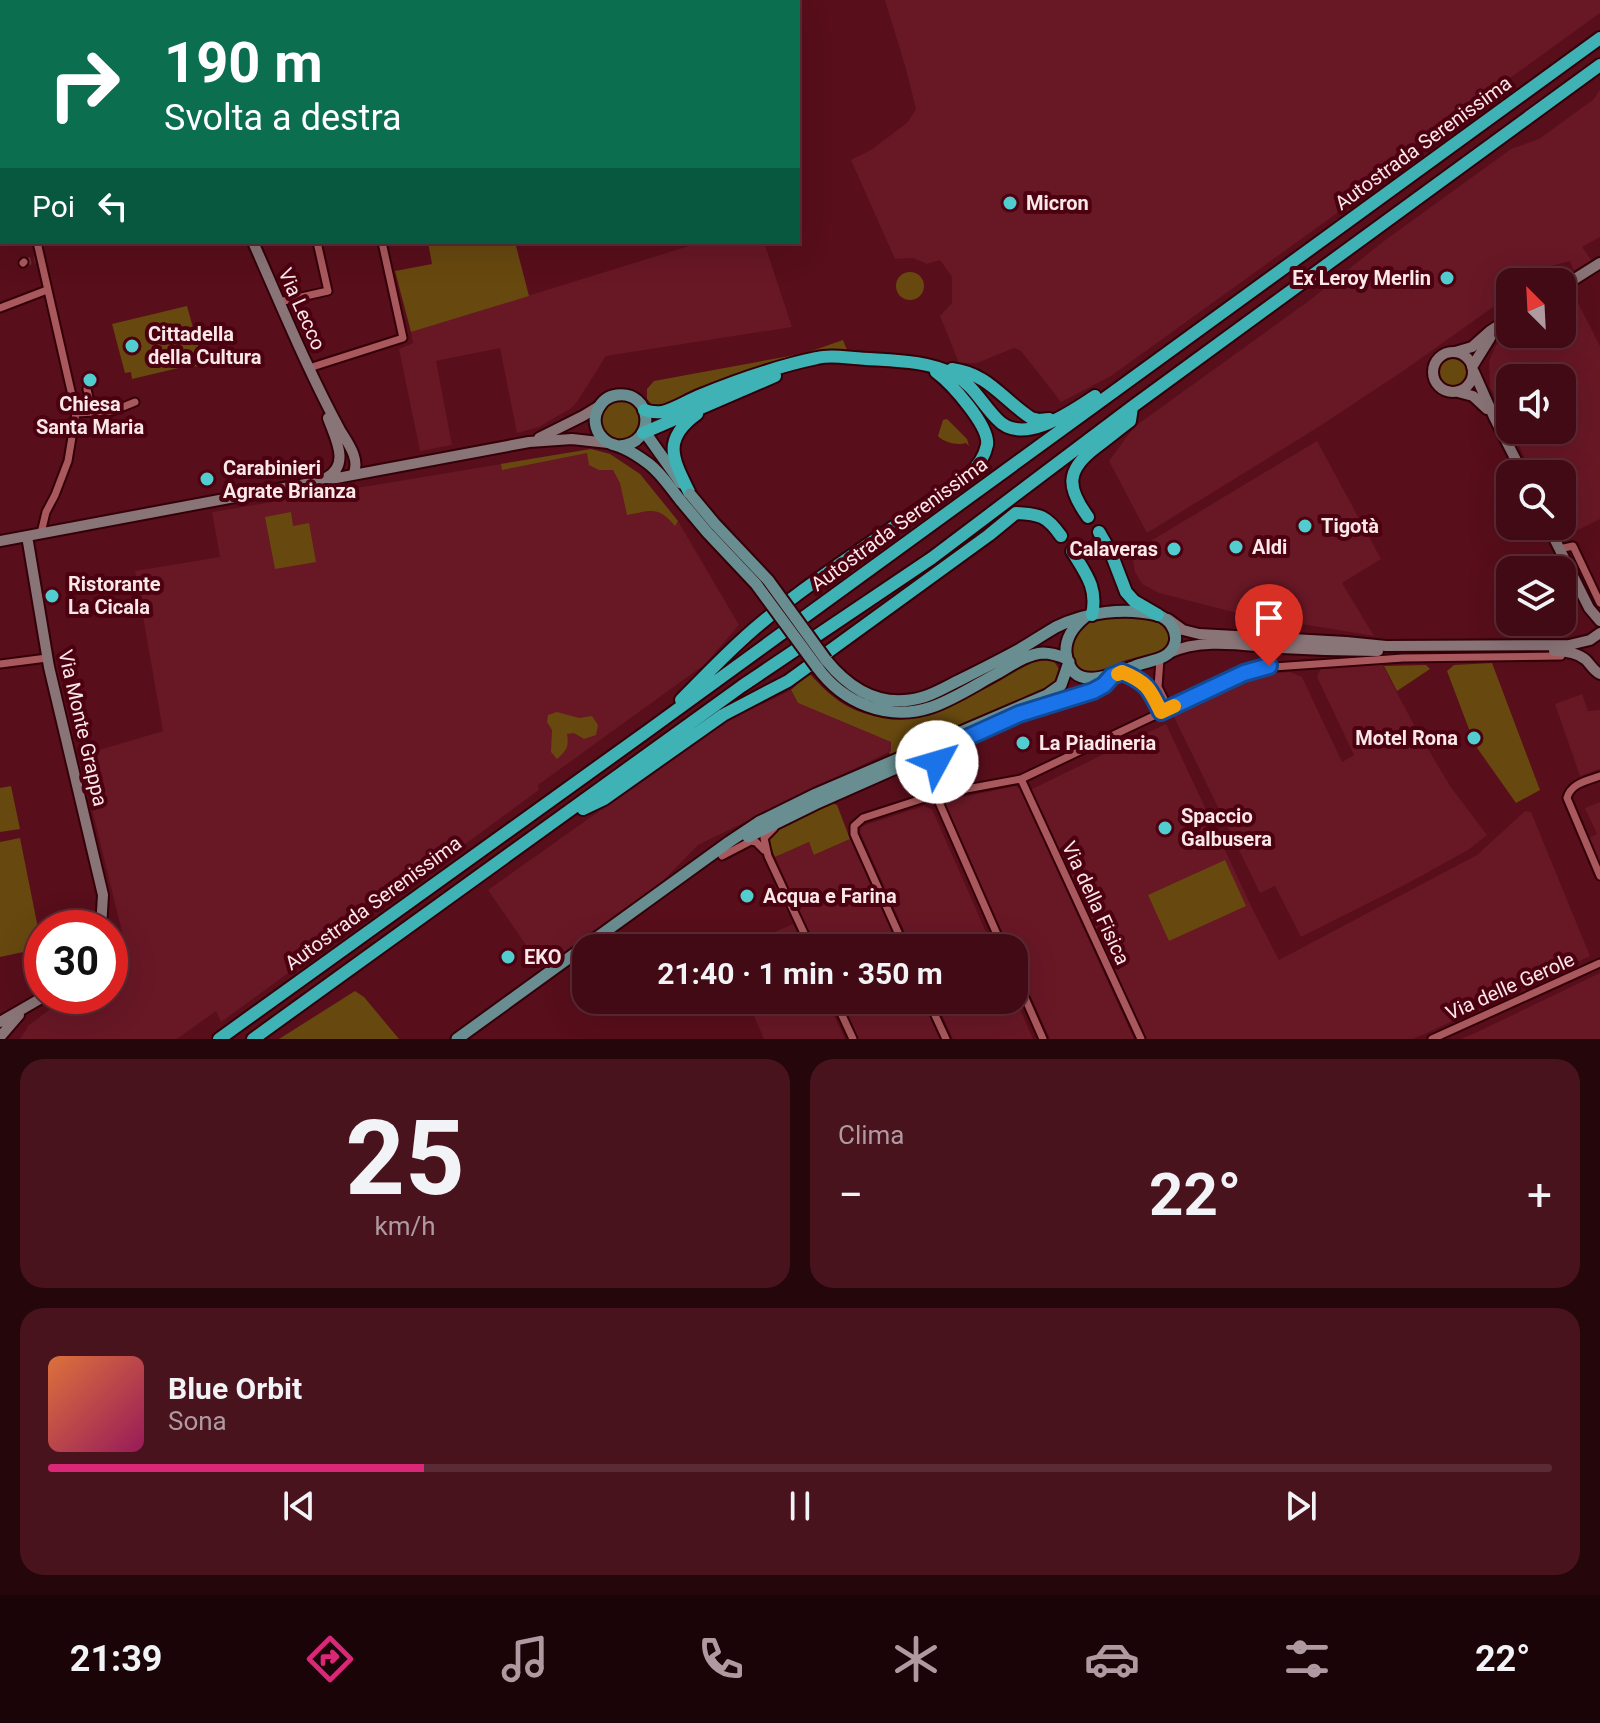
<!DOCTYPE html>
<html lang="it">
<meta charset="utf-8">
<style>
body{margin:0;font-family:Roboto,sans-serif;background:#49131d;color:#f1f3f6;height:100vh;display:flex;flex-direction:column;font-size:30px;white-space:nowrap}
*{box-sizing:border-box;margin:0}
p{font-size:26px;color:#ae9aa0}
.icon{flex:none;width:44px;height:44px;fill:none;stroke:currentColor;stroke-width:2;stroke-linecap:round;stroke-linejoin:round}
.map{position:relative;height:1039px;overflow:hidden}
.panel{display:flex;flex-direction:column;gap:20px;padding:20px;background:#24060b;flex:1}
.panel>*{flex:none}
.guide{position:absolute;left:0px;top:0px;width:800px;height:244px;box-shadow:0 8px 32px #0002,0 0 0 2px #5a2b34;background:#0b6e4f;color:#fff;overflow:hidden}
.needle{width:52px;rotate:336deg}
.controls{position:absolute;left:1496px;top:268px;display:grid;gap:16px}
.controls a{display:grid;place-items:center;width:80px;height:80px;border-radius:16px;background:#420a14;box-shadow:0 8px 32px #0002,0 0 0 2px #5a2b34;font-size:40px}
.speed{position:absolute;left:24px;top:910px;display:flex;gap:16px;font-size:40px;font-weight:700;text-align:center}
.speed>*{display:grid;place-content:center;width:104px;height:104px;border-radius:50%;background:#420a14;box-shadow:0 8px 32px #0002,0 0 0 2px #5a2b34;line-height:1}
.speed .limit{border:12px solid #d22;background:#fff;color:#111}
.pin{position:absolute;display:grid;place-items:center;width:68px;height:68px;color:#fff;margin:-82px -34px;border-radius:50% 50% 50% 0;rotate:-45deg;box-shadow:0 0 8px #0007}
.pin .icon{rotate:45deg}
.me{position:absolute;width:88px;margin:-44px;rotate:51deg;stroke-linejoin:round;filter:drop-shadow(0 0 6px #0008)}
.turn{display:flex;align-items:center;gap:28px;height:168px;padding:0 32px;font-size:36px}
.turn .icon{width:104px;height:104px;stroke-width:2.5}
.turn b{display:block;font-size:56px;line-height:68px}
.then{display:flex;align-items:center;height:76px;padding:0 32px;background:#0003;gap:16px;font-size:30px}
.big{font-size:60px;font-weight:700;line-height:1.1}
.panel .widget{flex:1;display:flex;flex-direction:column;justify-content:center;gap:12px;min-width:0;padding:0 28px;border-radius:24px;background:#49131d}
.panel .dial{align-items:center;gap:0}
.dial b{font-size:104px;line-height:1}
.song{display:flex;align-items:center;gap:24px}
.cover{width:96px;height:96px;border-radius:12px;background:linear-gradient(135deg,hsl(20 70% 55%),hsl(330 70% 35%))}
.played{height:8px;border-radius:4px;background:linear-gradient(90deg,#db2777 25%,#5a2b34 25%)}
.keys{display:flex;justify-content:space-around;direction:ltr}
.heat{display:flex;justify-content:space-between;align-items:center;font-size:44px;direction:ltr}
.panel .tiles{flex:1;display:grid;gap:20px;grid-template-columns:1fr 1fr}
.widget:last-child{grid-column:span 2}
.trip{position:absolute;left:572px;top:934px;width:456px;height:80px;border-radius:24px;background:#420a14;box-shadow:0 8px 32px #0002,0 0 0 2px #5a2b34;font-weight:700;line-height:80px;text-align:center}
.tab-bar{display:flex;height:128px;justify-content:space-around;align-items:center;background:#1a0408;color:#ae9aa0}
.tab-bar .icon{width:56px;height:56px}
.tab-bar .on{color:#db2777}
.tab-bar b{font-size:36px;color:#f1f3f6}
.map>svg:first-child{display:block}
.built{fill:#681725}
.green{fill:#67480f}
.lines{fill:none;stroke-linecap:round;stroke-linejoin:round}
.street-tunnel{stroke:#702f3a;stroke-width:7;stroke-dasharray:7 3.5;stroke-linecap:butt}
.street-casing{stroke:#340008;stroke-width:11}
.secondary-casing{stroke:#340008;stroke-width:14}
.primary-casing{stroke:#340008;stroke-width:15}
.highway-casing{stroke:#340008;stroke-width:16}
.street{stroke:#a9595d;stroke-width:7}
.secondary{stroke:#897477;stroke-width:10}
.primary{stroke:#698e92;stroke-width:11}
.highway{stroke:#3eb2b5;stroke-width:12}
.primary-bridge-casing{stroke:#340008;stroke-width:15;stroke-linecap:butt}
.primary-bridge{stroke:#698e92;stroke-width:11}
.route-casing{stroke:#114b97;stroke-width:20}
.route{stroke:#1a73e8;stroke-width:14}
.slow{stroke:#f59e0b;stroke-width:14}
.poi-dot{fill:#52cdcf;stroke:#4c0111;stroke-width:3}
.labels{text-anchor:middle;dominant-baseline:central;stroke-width:8;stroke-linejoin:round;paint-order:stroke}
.street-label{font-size:20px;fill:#fae7e7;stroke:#4c0111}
.poi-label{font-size:20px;font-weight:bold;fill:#fae7e7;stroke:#4c0111;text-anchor:start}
</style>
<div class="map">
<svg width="1600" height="1039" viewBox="0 0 1600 1039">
<rect width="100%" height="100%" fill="#580e1b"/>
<path class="built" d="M 885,0 L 1600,0 L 1600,13 L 1481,99 L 1483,108 L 1111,376 L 1061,402 L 1021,351 L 1014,348 L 977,363 L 959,363 L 940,316 L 952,303 L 952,277 L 940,260 L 927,264 L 913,258 L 895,259 L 851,160 L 871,150 L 908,122 L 916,109 L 906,69 Z
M 1600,89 L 1600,237 L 1582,247 L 1592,261 L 1574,271 L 1570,261 L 1550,266 L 1528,282 L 1510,282 L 1510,295 L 1406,369 L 1320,426 L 1147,533 L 1109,461 L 1134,427 L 1310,300 L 1384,241 L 1511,149 L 1539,139 L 1594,99 Z
M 702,242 L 764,242 L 792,327 L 606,356 L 577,402 L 570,409 L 539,427 L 517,433 L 500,348 L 436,361 L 452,445 L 420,451 L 399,349 L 413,343 L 411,332 Z
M 1574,295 L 1600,346 L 1600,519 L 1564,537 L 1558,526 L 1562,526 L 1562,474 L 1533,474 L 1511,430 L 1562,430 L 1562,378 L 1510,378 L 1510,427 L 1490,387 L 1489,361 L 1496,345 L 1513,334 L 1562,334 L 1562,303 Z
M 1317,441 L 1381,559 L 1342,583 L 1374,636 L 1241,614 L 1159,593 L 1142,584 L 1135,572 L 1133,561 L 1139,548 Z
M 591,449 L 610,454 L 640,474 L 678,521 L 739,625 L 704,665 L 538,785 L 539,790 L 221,1022 L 216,1011 L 177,1039 L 20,1039 L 29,1025 L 68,996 L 110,996 L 110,964 L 127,952 L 79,756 L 163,731 L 135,571 L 220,557 L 212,512 Z
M 1382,664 L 1415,727 L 1450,786 L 1487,835 L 1468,850 L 1412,881 L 1301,937 L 1275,886 L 1260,893 L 1172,713 L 1252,675 L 1290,672 L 1302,677 L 1342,762 L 1354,755 L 1317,677 L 1321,667 Z
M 791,690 L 798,703 L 891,742 L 891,751 L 698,845 L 656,888 L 542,968 L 488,890 L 725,722 Z
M 1582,694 L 1588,711 L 1600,710 L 1600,769 L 1580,776 L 1555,704 Z
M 1166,724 L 1252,908 L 1279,960 L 1477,855 L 1525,811 L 1531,812 L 1590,956 L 1425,1034 L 1412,1039 L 1146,1039 L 1030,790 Z
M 1015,786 L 1020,789 L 1134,1039 L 1050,1039 L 1014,959 L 1014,948 L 1009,948 L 945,804 L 959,798 Z
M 1600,802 L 1600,865 L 1589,838 L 1597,834 L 1585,808 Z
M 924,806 L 932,809 L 993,948 L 912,948 L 860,832 L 861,827 L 865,825 Z
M 850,839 L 899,948 L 816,948 L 775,857 L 809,842 L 815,855 Z
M 793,924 L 804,948 L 739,948 L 777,931 Z
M 1600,973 L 1600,1039 L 1460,1039 L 1473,1034 Z
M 1014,995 L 1033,1039 L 953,1039 L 935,1000 L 1014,1000 Z
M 747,1000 L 827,1000 L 845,1039 L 764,1039 Z
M 840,1000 L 923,1000 L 940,1039 L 858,1039 Z"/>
<path class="green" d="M 428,242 L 515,242 L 529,296 L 411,332 L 395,271 L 432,264 Z
M896 286a14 14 0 1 1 28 0a14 14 0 1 1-28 0Z
M 187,306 L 204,367 L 187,366 L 132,379 L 131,372 L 125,373 L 112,324 Z
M 843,340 L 847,350 C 811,348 748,368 714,382 C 697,389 680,402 663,406 C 655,408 651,404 647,399 L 647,389 L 654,381 L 806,353 Z
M1440 372a13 13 0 1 1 26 0a13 13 0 1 1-26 0Z
M 620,401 C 669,409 614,471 601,423 C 601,410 608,403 620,401 Z
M 947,419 L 967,439 L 969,446 L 966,443 C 958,446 943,442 938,436 L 943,420 Z
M 591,449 L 610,454 L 640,474 L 678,521 L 675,526 C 658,505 651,511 627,515 L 620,483 L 613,470 L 599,470 L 589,465 L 587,453 L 502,470 L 501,464 Z
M 291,512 L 293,526 L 309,523 L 316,562 L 275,569 L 265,517 Z
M 1124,616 L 1159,620 L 1168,628 C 1170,636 1170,645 1162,650 C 1153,656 1137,657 1126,660 C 1114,664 1099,676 1085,671 C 1062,664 1071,632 1088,622 C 1098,616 1113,617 1124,616 Z
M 1045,658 L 1053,660 L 1059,669 L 1056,680 L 1047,688 L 891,756 L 889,752 L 891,751 L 891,742 L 798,703 L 791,690 L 809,673 C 821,686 834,700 851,708 C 878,721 913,721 941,711 C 959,703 977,691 995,682 C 1011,673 1027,661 1045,658 Z
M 1492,663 L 1540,790 L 1516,803 L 1475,745 L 1447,671 L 1454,665 Z
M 1426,665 L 1430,669 L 1397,691 L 1384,666 Z
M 557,712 L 579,718 L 592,716 L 598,725 L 596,735 L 584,739 L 574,733 L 567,734 C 569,747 567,750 557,759 L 551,752 L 552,730 L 547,722 L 548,715 Z
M 11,786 L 20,829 L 0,832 L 0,788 Z
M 832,803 L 837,805 L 850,839 L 814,855 L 809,842 L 775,857 L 768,841 L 773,832 Z
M 20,838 L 42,948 L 0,957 L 0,842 Z
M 1225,860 L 1246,906 L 1169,941 L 1148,895 Z
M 355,991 L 364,997 L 399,1039 L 279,1039 Z"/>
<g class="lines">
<path class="street-tunnel" d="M 24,262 L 35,260"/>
<defs>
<path id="street" d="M 18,0 L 19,2
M 450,0 L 452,2
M 40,2 L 43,0
M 316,2 L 320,0
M 0,26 L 2,25
M 0,213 L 2,213
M 37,242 L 76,413 L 68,461 L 55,495 L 46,512 L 41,533
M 23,263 L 24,262
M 279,302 L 328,291 L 317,242
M 0,308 L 47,290
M 309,368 L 403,338 L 382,242
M 87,389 L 92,412
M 76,413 L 113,411 L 135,402
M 1559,549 L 1573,546 L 1600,603
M 1160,659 L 1158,687 L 1169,709
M 0,664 L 47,658
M 1122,672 C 1147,682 1150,689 1161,712
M 947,750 C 930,761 941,777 947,793
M 907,767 L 916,765 L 924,768 L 1003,948
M 1600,776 C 1587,781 1571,783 1567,798 L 1600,876
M 1021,779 L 1141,1039
M 774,828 L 764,838 L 768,856 L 811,948
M 722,856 L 751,841 L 756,842 L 764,850
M 905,948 L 854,834 L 854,826 L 863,818 L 934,795 L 1021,779 L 1244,673 L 1258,668 L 1403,658 L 1561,656
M 1014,973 L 1043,1039
M 835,1000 L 853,1039
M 928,1000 L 946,1039
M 1432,1039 L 1600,963"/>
<path id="secondary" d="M 146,0 L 147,2
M 253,242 C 281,305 307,369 340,430 C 348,443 361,460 353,475
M 1562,287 L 1600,263
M1433 372a20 20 0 1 1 40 0a20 20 0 1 1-40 0Z
M 1455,352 L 1472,347 L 1490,331 L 1510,318
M 1472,367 L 1490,338
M 1474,372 L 1494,417 L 1523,474
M 1458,392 L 1473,396 L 1487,409
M 539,438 L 583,416 L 601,405
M 326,478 C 351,465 335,438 328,418
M 1548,526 L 1589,608 L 1600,621
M 27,536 L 49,667 L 103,895 L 101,928
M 0,541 L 529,442 L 572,439 L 608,443
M 1168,619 L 1183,630 L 1199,634 L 1346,642 L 1386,646 L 1569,645 L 1590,640 L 1600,633
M 1554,651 C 1564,651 1578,653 1586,660 C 1591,665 1593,670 1600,674
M 1169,653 C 1202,637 1247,646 1282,648 C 1314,650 1346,651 1378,651
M 0,1022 L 45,996
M 0,1037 L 19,1015"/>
<path id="primary" d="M 644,431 L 681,483
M 619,446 C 658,444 652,390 617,395 C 609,396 602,401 598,409 C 592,420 596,434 606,441 C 611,445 617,445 623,448 C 632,452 641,458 649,464 C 662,474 671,489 681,501
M 826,660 C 847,686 875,705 910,700 C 928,698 944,688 960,680 C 980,670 1000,660 1020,649 C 1032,642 1044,634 1056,627 C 1086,612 1125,607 1157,615 C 1169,618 1178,631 1175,643 C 1170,661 1149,660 1135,666 C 1112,675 1071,694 1066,653 C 1065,638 1074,626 1085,617
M 817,667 C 843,703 888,722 932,707 C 955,699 977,684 998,673 C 1012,665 1027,654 1043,653 C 1052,653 1060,656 1067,659
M 1018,715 L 1093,691 L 1104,685 L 1112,676
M 748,837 L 815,804 L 998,723
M 457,1039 L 729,842 L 759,822 L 816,794 L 1047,695 L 1061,685 L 1069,662"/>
<path id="highway" d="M 952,369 C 989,374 1002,399 1031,418 L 1039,420 L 1049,419
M 644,410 C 650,412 655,413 662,412 C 675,409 688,400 701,395 C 738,380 778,366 817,358 C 829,355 842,357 854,358 C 886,361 926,359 955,375 C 974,386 982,404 997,419 C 1022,447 1071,412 1095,396
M 643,433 L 775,376
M 690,494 C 673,459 661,440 697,414
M 1088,517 C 1067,488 1065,471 1095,448 C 1107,439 1118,430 1130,421 L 1132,407
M 1099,532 L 1111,553 L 1126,592 L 1134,601 L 1158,615
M 1072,551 C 1086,574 1098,588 1092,615
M 681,700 C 707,674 732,647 760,624 C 812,580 872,543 928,503 C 950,488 981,474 987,445 C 990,426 951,383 936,372
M 583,809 L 604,799 L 723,715 L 788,681 L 989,535 L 1016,513 C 1040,514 1047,516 1061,536
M 219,1039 L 649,730 L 1600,38
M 253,1039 L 742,686 L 932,558 L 1132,407 L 1600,65"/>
</defs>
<use href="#street" class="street-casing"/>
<use href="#secondary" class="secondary-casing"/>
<use href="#primary" class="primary-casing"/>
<use href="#highway" class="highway-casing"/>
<use href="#street" class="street"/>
<use href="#secondary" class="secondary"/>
<use href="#primary" class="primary"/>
<use href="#highway" class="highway"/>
<defs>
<path id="primary-bridge" d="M 690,494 L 715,524 L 768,580 L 826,660
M 681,501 L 707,532 L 756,584 L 817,667"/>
</defs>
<use href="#primary-bridge" class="primary-bridge-casing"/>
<use href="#primary-bridge" class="primary-bridge"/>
</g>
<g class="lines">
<defs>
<path id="route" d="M 937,762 L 943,752 L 966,738 L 1019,714 L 1093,691 L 1104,685 L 1112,676 L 1122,672 C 1147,682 1150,689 1161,712 L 1244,673 L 1269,666"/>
</defs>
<use href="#route" class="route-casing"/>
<use href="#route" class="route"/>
<path class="slow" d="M 1118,674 L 1122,672 C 1147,682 1150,689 1161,712 L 1174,706"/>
</g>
<g class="poi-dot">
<circle cx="1010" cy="203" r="8"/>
<circle cx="1447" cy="278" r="8"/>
<circle cx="132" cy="346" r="8"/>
<circle cx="90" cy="380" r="8"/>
<circle cx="207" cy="479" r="8"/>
<circle cx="1305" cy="526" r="8"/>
<circle cx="1236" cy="547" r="8"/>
<circle cx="1174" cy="549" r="8"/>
<circle cx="52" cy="596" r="8"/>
<circle cx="1474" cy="738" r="8"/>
<circle cx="1023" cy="743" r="8"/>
<circle cx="1165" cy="828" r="8"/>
<circle cx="747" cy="896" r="8"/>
<circle cx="508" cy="957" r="8"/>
</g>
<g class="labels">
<g class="street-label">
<text transform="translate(1423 143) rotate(-36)">Autostrada Serenissima</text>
<text transform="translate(302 309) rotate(66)">Via Lecco</text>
<text transform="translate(899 524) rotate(-36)">Autostrada Serenissima</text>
<text transform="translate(83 728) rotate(77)">Via Monte Grappa</text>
<text transform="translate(373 903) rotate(-36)">Autostrada Serenissima</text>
<text transform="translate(1096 903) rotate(65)">Via della Fisica</text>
<text transform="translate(1510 986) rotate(-24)">Via delle Gerole</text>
</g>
<g class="poi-label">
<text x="1026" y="203">Micron</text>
<text x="1431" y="278" text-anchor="end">Ex Leroy Merlin</text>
<text x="148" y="334">Cittadella<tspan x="148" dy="23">della Cultura</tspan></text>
<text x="90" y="404" text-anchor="middle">Chiesa<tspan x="90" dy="23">Santa Maria</tspan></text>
<text x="223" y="468">Carabinieri<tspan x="223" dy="23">Agrate Brianza</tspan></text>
<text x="1321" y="526">Tigotà</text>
<text x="1252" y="547">Aldi</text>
<text x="1158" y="549" text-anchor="end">Calaveras</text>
<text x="68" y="584">Ristorante<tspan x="68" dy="23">La Cicala</tspan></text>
<text x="1458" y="738" text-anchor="end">Motel Rona</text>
<text x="1039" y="743">La Piadineria</text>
<text x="1181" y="816">Spaccio<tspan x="1181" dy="23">Galbusera</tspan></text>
<text x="763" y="896">Acqua e Farina</text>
<text x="524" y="957">EKO</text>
</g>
</g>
</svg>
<div class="controls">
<a><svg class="needle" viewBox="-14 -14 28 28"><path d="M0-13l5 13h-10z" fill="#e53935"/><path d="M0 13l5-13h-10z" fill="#ae9aa0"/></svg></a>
<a><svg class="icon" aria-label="sound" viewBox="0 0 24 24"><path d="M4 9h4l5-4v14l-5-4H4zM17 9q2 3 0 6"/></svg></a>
<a><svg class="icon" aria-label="search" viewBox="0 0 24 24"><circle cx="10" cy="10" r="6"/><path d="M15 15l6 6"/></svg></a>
<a><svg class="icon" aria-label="layers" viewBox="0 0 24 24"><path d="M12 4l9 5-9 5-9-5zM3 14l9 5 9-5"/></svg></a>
</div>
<div class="speed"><div class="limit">30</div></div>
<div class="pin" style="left:1269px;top:666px;background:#d93025"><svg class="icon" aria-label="arrive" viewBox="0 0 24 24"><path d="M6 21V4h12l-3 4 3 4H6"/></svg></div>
<svg class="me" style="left:937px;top:762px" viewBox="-20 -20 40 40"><circle r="19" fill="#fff"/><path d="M0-13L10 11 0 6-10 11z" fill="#1a73e8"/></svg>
<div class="trip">21:40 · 1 min · 350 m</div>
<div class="guide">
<div class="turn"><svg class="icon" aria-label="right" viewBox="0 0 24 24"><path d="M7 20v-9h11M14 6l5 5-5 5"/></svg><div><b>190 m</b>Svolta a destra</div></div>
<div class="then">Poi<svg class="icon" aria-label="left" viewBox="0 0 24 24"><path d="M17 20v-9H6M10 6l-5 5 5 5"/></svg></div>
</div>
</div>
<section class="panel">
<div class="tiles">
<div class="widget dial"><b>25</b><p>km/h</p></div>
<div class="widget"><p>Clima</p>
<div class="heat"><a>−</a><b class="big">22°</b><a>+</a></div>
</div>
<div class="widget">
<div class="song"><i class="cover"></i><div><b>Blue Orbit</b><p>Sona</p></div></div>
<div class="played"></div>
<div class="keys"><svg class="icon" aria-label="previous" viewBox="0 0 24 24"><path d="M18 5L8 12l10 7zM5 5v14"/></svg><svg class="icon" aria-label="pause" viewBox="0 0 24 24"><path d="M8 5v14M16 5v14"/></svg><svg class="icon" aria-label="next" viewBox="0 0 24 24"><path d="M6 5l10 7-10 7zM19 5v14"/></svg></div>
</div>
</div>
</section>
<nav class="tab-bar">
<b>21:39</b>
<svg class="icon on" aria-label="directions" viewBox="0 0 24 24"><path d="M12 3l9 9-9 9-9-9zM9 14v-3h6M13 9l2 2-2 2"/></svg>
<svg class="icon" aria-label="music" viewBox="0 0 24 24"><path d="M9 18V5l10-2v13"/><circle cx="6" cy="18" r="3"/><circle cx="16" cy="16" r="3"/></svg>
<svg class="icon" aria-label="phone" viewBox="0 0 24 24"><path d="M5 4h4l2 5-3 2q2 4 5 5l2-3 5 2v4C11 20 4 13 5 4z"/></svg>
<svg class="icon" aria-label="climate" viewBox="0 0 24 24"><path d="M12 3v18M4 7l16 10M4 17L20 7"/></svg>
<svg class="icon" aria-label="car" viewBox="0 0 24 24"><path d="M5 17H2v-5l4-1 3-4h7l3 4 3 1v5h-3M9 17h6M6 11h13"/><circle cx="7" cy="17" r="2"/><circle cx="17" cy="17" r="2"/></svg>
<svg class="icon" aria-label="filters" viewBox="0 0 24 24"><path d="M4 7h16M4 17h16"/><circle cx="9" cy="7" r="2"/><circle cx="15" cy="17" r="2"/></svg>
<b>22°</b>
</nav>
